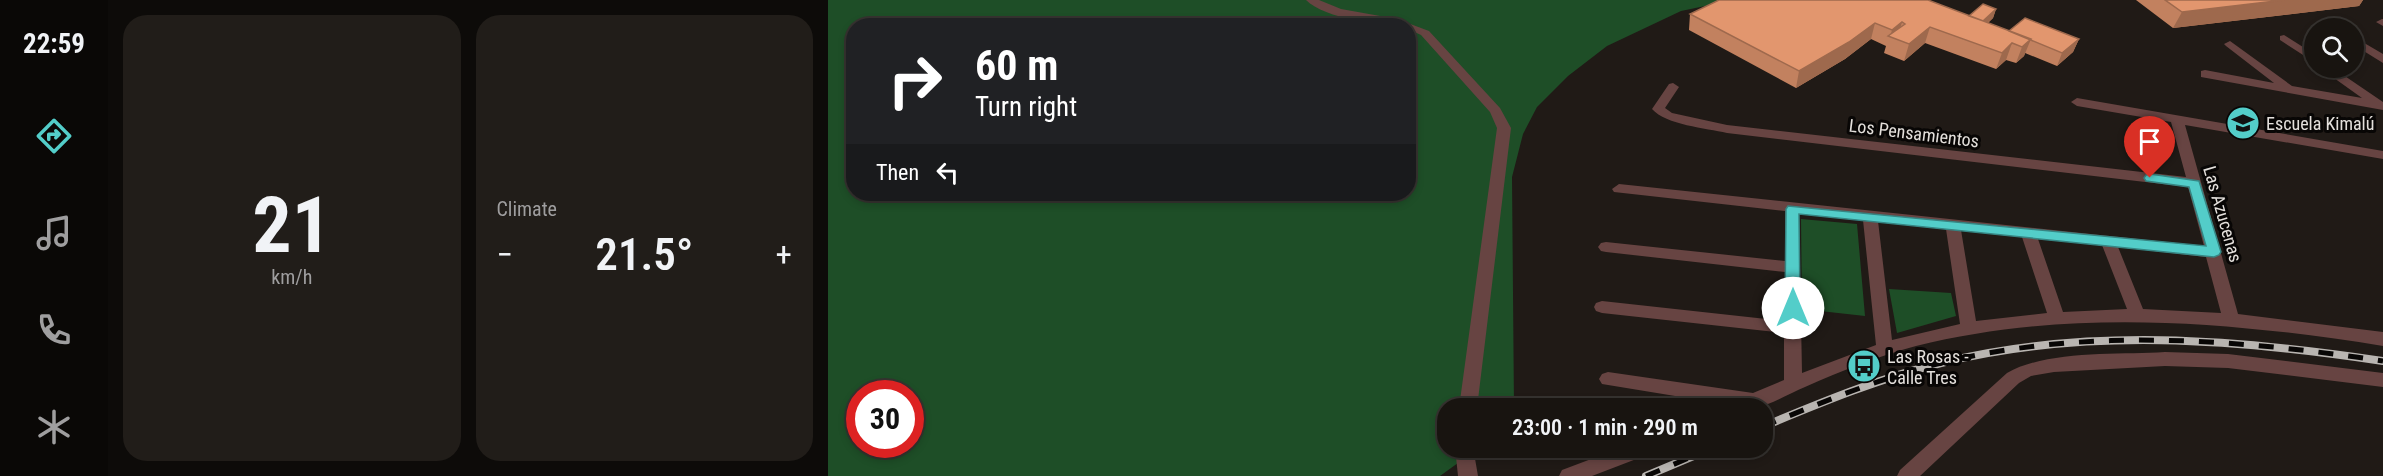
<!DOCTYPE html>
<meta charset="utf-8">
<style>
body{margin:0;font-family:"Roboto Condensed",sans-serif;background:#211d19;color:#f1f3f6;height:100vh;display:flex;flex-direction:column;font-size:22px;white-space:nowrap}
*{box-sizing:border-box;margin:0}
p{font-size:20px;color:#9f9e9f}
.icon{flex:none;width:33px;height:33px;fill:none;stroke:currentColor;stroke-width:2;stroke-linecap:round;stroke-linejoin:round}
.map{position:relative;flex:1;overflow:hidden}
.drawer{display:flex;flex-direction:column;gap:15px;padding:15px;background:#0d0b09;width:720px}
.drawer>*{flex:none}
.banner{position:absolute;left:18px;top:18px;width:570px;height:183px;border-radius:24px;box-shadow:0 3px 9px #0003,0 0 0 2px #363330;background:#202124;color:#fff;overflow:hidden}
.fabs{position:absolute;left:1476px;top:18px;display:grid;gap:12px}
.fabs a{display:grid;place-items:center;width:60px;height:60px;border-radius:50%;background:#181410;box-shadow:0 3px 9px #0003,0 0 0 2px #363330;font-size:30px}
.speed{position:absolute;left:18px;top:380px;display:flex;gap:12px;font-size:30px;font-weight:700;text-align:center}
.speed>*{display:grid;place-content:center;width:78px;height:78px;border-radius:50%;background:#181410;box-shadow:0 3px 9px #0003,0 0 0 2px #363330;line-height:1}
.speed .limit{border:9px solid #d22;background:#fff;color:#111}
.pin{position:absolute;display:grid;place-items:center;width:51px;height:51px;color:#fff;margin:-62px -26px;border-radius:50% 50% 50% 0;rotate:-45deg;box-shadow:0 0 6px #0007}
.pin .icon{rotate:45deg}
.me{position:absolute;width:66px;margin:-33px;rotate:0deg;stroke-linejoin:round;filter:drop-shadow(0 0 4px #0008)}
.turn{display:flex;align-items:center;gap:21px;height:126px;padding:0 30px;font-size:27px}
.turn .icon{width:78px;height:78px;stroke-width:2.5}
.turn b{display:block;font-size:42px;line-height:51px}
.then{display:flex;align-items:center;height:57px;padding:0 30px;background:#0003;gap:12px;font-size:22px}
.big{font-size:45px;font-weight:600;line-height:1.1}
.drawer .card{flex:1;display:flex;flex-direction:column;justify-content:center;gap:9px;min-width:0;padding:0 21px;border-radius:24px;background:#211d19}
.drawer .dial{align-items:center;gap:0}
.dial b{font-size:78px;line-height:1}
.heat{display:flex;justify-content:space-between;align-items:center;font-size:33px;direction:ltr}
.drawer .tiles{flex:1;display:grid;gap:15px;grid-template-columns:repeat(2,1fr)}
.trip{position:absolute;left:609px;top:398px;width:336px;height:60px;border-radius:24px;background:#181410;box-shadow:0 3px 9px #0003,0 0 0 2px #363330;font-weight:600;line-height:60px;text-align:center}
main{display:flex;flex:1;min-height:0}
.tabs{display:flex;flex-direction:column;width:108px;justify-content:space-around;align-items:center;background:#0a0806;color:#9f9e9f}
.tabs .icon{width:42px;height:42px}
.tabs .current{color:#53cdc9}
.tabs b{font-size:27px;color:#f1f3f6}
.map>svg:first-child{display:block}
.green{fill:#1e4e27;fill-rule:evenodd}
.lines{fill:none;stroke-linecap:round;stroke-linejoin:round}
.minor{fill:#674442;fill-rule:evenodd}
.rail-casing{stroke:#b9b5b1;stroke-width:8}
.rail{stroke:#080605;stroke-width:5;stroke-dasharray:15;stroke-linecap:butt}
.wall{fill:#c2815f}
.shaded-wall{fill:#9e694d}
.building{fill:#e2966e;stroke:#9e694d;stroke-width:1.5}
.route{fill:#53cdc9;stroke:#368583;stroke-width:1.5}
.labels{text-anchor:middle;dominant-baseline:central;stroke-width:6;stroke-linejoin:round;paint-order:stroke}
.poi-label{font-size:18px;fill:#e4e0dc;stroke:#080605;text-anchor:start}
.street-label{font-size:18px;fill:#e4e0dc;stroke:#080605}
</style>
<main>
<nav class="tabs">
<b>22:59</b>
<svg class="icon current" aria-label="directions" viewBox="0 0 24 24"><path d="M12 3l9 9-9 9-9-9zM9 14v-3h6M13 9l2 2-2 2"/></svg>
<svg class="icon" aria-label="music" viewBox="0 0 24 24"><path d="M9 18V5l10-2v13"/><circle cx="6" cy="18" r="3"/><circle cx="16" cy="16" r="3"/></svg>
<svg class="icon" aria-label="phone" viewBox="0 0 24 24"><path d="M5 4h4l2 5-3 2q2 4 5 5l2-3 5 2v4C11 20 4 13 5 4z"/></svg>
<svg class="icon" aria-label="climate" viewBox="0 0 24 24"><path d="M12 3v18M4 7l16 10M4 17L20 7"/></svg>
</nav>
<section class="drawer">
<div class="tiles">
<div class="card dial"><b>21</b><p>km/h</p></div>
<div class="card"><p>Climate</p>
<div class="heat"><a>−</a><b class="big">21.5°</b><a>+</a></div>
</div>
</div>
</section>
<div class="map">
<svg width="1555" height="476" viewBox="0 0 1555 476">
<rect width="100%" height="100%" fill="#201a16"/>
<path class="green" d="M 0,0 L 906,0 L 853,11 L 779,46 L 740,76 L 709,107 L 695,134 L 684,177 L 686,408 L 620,408 L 620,447 L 652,447 L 612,476 L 0,476 ZM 26,26 L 580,26 L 580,194 L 26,194 ZM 32,393 L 82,393 L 82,444 L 32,444 Z
M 973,219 L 1029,224 L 1037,316 L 974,309 Z
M 1061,289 L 1123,293 L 1128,316 L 1069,333 Z"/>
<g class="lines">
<path class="minor" d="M 478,0 L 491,0 L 513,9 L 569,19 L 601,31 L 672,108 L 683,128 L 649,408 L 631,408 L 669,128 L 662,112 L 593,35 L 580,29 L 580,26 C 554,26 497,19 478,0 Z
M 1554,19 L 1555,19 L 1555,26 L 1548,22 Z
M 1456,35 L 1486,54 L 1486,62 L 1452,40 L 1452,36 Z
M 1526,37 L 1555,54 L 1555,63 L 1526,45 Z
M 1402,41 L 1464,86 L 1534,98 L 1492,68 L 1505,68 L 1555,102 L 1555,110 L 1373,77 L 1373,71 L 1377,70 L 1446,83 L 1398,46 L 1396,44 Z
M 845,83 L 851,87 L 837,108 L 844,113 L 899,125 L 1358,177 L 1343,122 L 1249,106 L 1243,102 L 1249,98 L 1555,151 L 1555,159 L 1357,125 L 1410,314 L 1555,332 L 1555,346 C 1399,321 1241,308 1088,346 C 1050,356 1013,371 977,387 C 962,393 943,405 927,408 C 919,409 909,408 900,408 L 902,405 L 774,384 L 771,379 L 774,374 L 780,372 L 925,393 L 956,380 L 956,333 L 774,313 L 768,311 L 766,307 L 768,303 L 774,301 L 956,321 L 957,272 L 778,252 L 773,251 L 770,247 L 773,243 L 778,242 L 957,261 L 957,211 L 786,192 L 784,189 L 791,184 L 1376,246 L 1360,187 L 899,133 C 878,128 838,125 824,109 L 841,84 ZM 971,213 L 1035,220 L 1048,345 L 974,373 ZM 1050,221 L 1118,229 L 1132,324 L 1064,340 ZM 1133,230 L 1194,237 L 1219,313 L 1148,321 ZM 1210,239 L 1274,245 L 1299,309 L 1235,312 ZM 1290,247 L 1378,257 L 1393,313 L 1315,309 Z
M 1337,352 L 1400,354 L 1555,373 L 1555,387 L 1400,368 L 1337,366 L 1226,372 L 1203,376 L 1191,383 L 1092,476 L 1069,476 L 1072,470 L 1179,373 C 1219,350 1290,355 1337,352 Z
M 627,447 L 645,447 L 650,476 L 630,476 Z
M 795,447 L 826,447 L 824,453 L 764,476 L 731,476 L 734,470 Z"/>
<defs>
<path id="rail" d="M 934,427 C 992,403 1052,378 1113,363 C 1259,327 1408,339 1555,361
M 818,476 L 887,447"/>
</defs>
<use href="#rail" class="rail-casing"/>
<use href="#rail" class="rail"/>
</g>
<path class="wall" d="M 1308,0 L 1535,0 L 1531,6 L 1345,28 Z
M 1168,9 L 1165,18 L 1160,23 L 1181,31 L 1251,39 L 1245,52 L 1229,66 L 1197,53 L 1196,56 L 1188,63 L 1178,60 L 1168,69 L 1097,43 L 1076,61 L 1056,53 L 1058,46 L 1043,39 L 1017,59 L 968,88 L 861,30 L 862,14 L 1141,16 Z"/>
<path class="shaded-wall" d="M 1456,0 L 1535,0 L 1531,6 L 1345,28 L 1354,12 Z
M 1168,9 L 1165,18 L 1151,30 L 1154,21 Z
M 1074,22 L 1069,39 L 1062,37 L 1064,30 Z
M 1047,23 L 1043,39 L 1017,59 L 968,88 L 971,71 Z
M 1102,27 L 1097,43 L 1076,61 L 1081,44 Z
M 1203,39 L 1196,56 L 1188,63 L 1194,47 Z
M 1251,39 L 1245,52 L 1229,66 L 1234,53 Z
M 1184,43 L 1178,60 L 1168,69 L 1174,53 Z"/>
<path class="building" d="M 891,0 L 1100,0 L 1203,39 L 1194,47 L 1184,43 L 1174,53 L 1102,27 L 1081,44 L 1060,36 L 1077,24 L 1074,22 L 1064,30 L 1047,23 L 1021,42 L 971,71 L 862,14 Z
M 1337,0 L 1456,0 L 1354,12 Z
M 1155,4 L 1168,9 L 1155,21 L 1141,16 Z
M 1197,18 L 1251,39 L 1234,53 L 1181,31 Z"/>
<path class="route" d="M 1322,174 L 1371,181 L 1393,252 L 1391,255 L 1386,257 L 971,214 L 972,308 L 970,311 L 959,311 L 957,308 L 958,209 L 960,206 L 1378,246 L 1361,187 L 1318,181 L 1316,178 L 1318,175 Z"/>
<defs>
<symbol id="school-disc" viewBox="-11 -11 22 22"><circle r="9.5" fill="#53cdc9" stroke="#080605"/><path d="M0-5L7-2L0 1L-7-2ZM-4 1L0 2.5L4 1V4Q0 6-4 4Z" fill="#111"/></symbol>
<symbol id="bus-disc" viewBox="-11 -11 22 22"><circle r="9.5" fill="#53cdc9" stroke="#080605"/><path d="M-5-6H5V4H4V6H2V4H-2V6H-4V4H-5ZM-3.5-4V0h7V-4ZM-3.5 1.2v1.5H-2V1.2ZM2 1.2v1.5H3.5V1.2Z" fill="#111"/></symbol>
</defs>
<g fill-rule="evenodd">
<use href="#school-disc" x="1396" y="104" width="38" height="38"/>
<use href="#bus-disc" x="1017" y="347" width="38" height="38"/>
</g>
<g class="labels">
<g class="poi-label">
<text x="1438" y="123">Escuela Kimalú</text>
<text x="1059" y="356">Las Rosas -<tspan x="1059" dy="21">Calle Tres</tspan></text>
</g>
<g class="street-label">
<text transform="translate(1086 133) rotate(7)">Los Pensamientos</text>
<text transform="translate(1395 214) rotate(74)">Las Azucenas</text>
</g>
</g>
</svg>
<div class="fabs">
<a><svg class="icon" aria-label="search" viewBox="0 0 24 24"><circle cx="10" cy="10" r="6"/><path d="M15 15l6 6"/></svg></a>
</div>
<div class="speed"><div class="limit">30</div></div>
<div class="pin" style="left:1322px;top:178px;background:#d93025"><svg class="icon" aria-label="arrive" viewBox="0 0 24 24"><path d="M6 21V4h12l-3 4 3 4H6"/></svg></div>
<svg class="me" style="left:965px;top:308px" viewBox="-20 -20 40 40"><circle r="19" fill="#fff"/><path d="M0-13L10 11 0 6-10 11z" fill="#53cdc9"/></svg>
<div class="trip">23:00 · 1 min · 290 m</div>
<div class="banner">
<div class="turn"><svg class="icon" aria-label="right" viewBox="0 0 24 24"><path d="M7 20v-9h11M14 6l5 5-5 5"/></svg><div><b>60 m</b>Turn right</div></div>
<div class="then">Then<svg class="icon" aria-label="left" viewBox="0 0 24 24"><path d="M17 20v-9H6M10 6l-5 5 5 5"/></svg></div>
</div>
</div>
</main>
